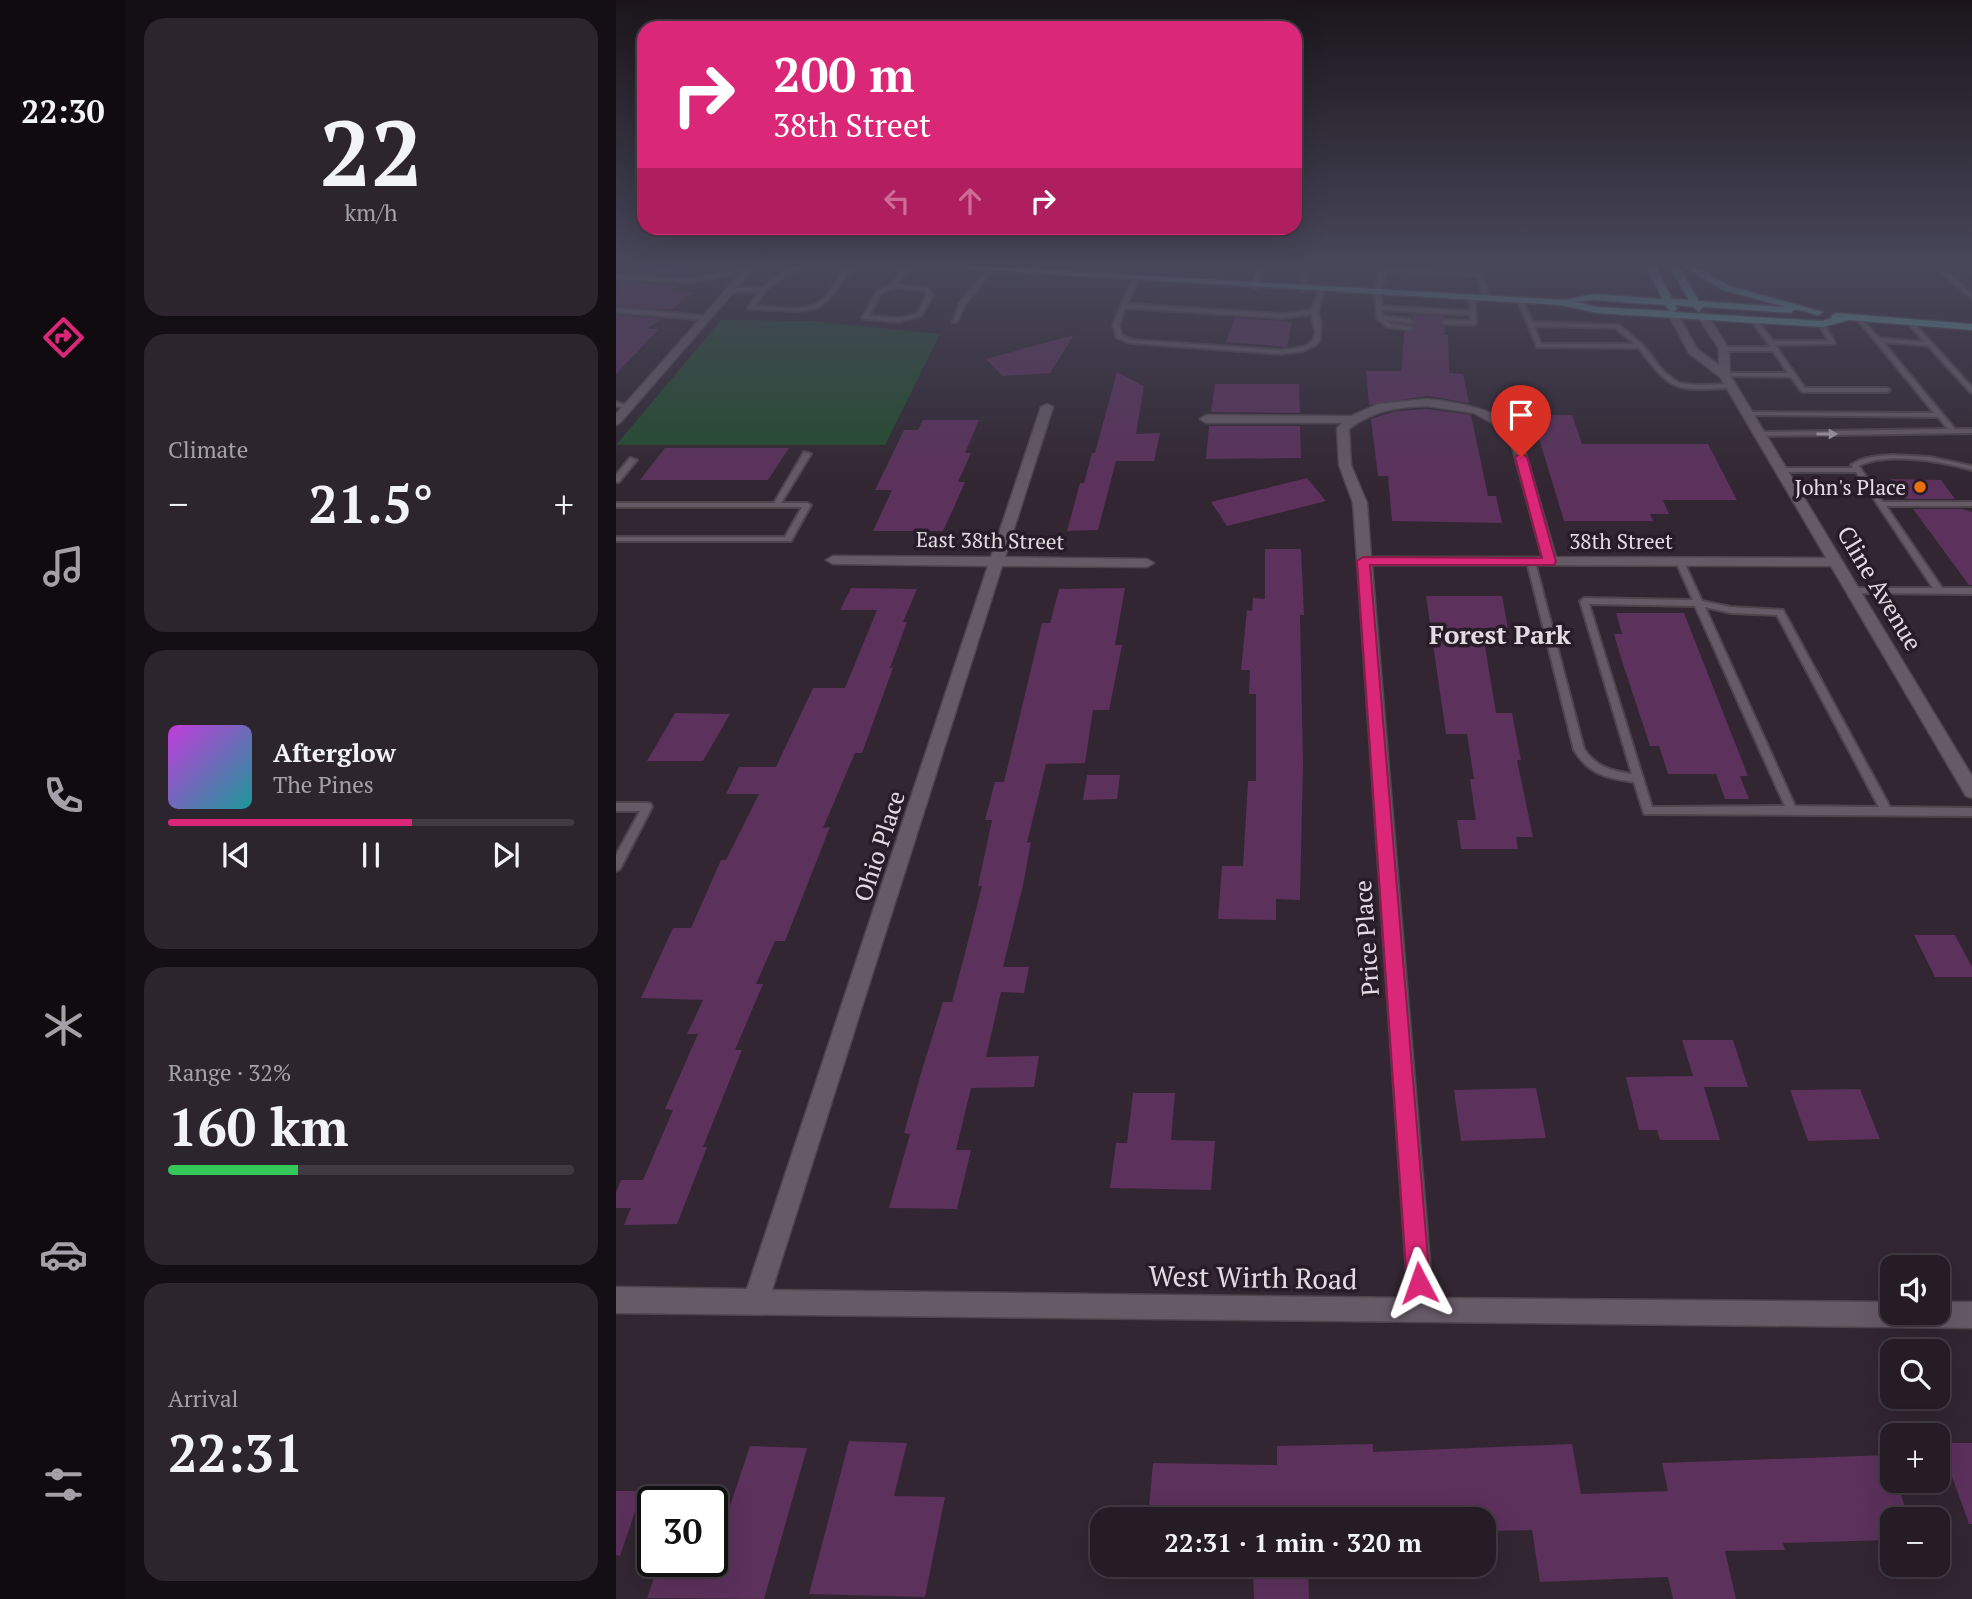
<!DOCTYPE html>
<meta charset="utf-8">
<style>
body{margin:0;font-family:"PT Serif",serif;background:#2d252d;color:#f1f3f6;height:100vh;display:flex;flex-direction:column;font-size:26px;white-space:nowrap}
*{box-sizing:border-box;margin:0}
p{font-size:23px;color:#a3a1a7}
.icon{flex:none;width:38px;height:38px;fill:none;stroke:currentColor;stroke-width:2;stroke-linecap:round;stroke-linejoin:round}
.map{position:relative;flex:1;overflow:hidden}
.panel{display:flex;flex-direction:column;gap:18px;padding:18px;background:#140f14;width:490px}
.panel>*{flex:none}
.top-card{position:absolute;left:21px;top:21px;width:665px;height:214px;border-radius:21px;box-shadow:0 7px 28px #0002,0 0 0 2px #423a42;background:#db2777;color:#fff;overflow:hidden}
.tools{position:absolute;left:1264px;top:1255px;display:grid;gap:14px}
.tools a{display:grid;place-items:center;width:70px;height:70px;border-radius:14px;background:#251c25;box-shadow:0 7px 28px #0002,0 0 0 2px #423a42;font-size:35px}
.speed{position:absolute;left:21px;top:1486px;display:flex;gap:14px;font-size:35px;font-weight:700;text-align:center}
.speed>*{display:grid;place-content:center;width:91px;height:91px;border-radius:50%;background:#251c25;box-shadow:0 7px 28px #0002,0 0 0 2px #423a42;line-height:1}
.speed .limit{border:4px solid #111;border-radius:10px;background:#fff;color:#111}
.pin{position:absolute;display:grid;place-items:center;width:60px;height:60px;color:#fff;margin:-72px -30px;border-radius:50% 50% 50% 0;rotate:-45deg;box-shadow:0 0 7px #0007}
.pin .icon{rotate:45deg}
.me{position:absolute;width:77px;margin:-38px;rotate:356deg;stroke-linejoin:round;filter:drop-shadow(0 0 5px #0008)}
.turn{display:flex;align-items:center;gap:24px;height:147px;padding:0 21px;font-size:32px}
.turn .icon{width:91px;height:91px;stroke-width:2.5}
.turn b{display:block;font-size:49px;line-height:60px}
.lanes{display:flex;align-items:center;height:66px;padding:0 21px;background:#0003;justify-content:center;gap:35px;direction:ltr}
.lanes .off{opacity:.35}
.big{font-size:52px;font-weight:600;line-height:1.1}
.panel .widget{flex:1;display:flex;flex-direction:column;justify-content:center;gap:10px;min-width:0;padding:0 24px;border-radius:21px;background:#2d252d}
.panel .dial{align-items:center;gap:0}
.dial b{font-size:91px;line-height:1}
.song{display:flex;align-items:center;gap:21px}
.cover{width:84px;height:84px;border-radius:10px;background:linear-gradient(135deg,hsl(290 70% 55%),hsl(180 70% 35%))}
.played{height:7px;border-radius:4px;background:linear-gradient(90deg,#db2777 60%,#423a42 60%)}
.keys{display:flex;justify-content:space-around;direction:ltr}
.heat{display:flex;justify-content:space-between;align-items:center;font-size:38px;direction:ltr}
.charge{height:10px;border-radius:5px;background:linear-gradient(90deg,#34c759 32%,#423a42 0)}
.trip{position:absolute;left:474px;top:1507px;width:406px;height:70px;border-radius:21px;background:#251c25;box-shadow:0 7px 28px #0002,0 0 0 2px #423a42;font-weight:600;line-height:70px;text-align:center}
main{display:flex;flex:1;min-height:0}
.dock{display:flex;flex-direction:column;width:126px;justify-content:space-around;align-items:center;background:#0f0b0f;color:#a3a1a7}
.dock .icon{width:49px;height:49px}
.dock .on{color:#db2777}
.dock b{font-size:32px;color:#f1f3f6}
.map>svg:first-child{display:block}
.green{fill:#224d2e}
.building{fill:#5c315c}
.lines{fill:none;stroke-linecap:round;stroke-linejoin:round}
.service-casing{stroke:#4d444c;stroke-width:4}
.minor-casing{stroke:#4d444c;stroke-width:3}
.tertiary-casing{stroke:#4d444c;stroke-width:3}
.primary-casing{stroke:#4d444c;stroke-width:3}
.service{fill:#665a66;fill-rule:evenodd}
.minor{fill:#665a66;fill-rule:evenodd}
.tertiary{fill:#665a66;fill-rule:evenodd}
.primary{fill:#5f9b9d;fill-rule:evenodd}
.oneway{fill:#aaa1aa}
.route{fill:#db2777;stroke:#8e194d;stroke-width:2}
.food-dot{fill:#e8710a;stroke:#271c27;stroke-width:2.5}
.labels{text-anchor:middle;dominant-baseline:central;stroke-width:7;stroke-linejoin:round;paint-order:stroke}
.far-poi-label{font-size:21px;fill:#e2dbe1;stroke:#271c27;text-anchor:end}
.far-street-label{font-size:21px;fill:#e2dbe1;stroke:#271c27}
.street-label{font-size:24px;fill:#e2dbe1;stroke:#271c27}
.neighbourhood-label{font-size:26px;font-weight:bold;fill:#e2dbe1;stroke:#271c27}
.near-street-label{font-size:28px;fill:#e2dbe1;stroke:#271c27}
</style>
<main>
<nav class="dock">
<b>22:30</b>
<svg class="icon on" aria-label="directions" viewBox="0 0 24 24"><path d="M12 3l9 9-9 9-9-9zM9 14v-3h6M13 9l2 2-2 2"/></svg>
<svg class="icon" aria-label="music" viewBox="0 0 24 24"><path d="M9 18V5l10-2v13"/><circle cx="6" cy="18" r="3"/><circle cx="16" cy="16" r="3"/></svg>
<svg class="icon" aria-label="phone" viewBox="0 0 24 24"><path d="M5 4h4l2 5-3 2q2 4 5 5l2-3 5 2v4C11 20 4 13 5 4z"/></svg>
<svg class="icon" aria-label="climate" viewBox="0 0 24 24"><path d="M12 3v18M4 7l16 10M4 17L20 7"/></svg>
<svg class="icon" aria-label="car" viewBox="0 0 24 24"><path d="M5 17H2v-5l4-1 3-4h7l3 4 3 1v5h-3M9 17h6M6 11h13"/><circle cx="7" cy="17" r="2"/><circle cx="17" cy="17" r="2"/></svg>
<svg class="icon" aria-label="filters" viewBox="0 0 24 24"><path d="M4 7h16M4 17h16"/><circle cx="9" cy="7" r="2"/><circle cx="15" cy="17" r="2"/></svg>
</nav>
<section class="panel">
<div class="widget dial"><b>22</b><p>km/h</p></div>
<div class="widget"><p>Climate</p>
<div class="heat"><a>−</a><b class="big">21.5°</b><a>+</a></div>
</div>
<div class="widget">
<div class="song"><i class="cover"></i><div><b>Afterglow</b><p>The Pines</p></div></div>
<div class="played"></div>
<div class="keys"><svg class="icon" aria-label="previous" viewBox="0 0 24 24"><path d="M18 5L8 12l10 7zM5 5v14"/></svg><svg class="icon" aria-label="pause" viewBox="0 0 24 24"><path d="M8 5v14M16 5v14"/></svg><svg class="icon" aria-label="next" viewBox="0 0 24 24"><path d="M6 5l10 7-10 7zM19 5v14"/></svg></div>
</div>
<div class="widget"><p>Range · 32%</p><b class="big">160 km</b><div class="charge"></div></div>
<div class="widget"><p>Arrival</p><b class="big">22:31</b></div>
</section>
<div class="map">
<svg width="1356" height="1599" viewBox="0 0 1356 1599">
<rect width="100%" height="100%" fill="#312631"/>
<path class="green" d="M 105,320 L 193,321 L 324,334 L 269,445 L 0,445 Z"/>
<path class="building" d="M 22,265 L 40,265 L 84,268 L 74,276 L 12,273 Z
M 1,282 L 63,285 L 56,290 L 77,292 L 55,310 L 0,305 Z
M 795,314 L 829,316 L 824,323 L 829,327 L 828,335 L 832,335 L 833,373 L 847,374 L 853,403 L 811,396 L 753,405 L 750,371 L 785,371 L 788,333 L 800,328 L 797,324 L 799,320 Z
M 0,315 L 45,319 L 31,329 L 43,329 L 0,374 Z
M 619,318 L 676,322 L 671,347 L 610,342 Z
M 458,335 L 434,373 L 386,376 L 370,359 Z
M 501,372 L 528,386 L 520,434 L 544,433 L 538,461 L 500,461 L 482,530 L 451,531 L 464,483 L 468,483 L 476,453 L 479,453 Z
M 599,384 L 683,384 L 684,413 L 595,412 Z
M 811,409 L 855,415 L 872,496 L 880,496 L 886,523 L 776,521 L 772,476 L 762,476 L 755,419 L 780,411 Z
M 916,415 L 956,415 L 966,444 L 1092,444 L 1121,500 L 1047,500 L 1053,514 L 1034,514 L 1037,521 L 948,521 Z
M 307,420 L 363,420 L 349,453 L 355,453 L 342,482 L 349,482 L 339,505 L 327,531 L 257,531 L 276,490 L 259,490 L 288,430 L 302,430 Z
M 593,426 L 684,426 L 685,458 L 590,459 Z
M 49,448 L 173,448 L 152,480 L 24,480 Z
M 691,478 L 710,501 L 611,526 L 595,502 Z
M 1275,479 L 1325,480 L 1339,499 L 1290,499 Z
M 1297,509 L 1346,509 L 1356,512 L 1356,585 L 1353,585 Z
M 649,549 L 685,549 L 688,615 L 684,615 L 687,763 L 684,900 L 660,899 L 660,920 L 602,919 L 606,866 L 627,866 L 632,781 L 640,781 L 640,694 L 633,694 L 634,670 L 625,670 L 631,610 L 636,611 L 637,598 L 649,599 Z
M 235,588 L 301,589 L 287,622 L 291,622 L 274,668 L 277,668 L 246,753 L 239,753 L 207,828 L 214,827 L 169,941 L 159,941 L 140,984 L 147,984 L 119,1050 L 126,1050 L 87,1147 L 91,1147 L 61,1224 L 8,1225 L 15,1208 L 0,1208 L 0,1192 L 5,1180 L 27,1180 L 57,1110 L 49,1109 L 82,1034 L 71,1034 L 87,1000 L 25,998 L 57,928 L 75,928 L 105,860 L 110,860 L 143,794 L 110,794 L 123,767 L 160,767 L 197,688 L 229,688 L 261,610 L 224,610 Z
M 509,588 L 499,645 L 506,645 L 493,710 L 477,710 L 469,763 L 430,764 L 411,843 L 415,842 L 407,885 L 387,967 L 413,967 L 408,993 L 385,992 L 370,1057 L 423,1056 L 418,1087 L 355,1088 L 340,1150 L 355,1150 L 341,1209 L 273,1208 L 294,1134 L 288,1133 L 306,1070 L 327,1002 L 336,1002 L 348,957 L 366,886 L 362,886 L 376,820 L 369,820 L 379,782 L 388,782 L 426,623 L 434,623 L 443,589 Z
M 810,596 L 886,596 L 892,628 L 866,628 L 880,713 L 896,713 L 905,760 L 901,760 L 917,837 L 900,837 L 902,849 L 845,849 L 841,820 L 860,820 L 854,779 L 858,779 L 851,734 L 830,734 Z
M 1000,613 L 1068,613 L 1132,776 L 1124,776 L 1133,799 L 1109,799 L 1100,774 L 1052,774 L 1043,746 L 1034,746 L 1005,658 L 998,634 L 1006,634 Z
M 59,713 L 114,714 L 87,761 L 31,761 Z
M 471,775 L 504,775 L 501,799 L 467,800 Z
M 1298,935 L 1339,935 L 1356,967 L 1356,977 L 1319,977 Z
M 1066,1040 L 1117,1040 L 1132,1087 L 1088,1087 L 1104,1140 L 1044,1140 L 1041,1130 L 1023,1130 L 1010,1077 L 1077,1076 Z
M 920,1088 L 930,1138 L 845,1141 L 838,1090 Z
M 1244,1089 L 1264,1139 L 1192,1141 L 1174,1090 Z
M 517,1093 L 559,1093 L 555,1140 L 599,1141 L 595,1190 L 494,1188 L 500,1143 L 511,1143 Z
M 233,1441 L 291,1443 L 278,1496 L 329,1497 L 309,1597 L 193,1594 Z
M 1324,1443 L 1356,1443 L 1356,1524 L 1353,1524 Z
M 757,1444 L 757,1452 L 956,1444 L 965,1494 L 1052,1491 L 1046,1463 L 1271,1455 L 1276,1480 L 1280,1480 L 1293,1519 L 1276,1519 L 1276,1540 L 1167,1543 L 1169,1550 L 1109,1551 L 1120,1599 L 1057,1599 L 1052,1577 L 924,1582 L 916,1530 L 868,1531 L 868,1519 L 532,1519 L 537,1463 L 661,1465 L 661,1446 Z
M 134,1446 L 191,1448 L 148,1599 L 31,1598 L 44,1561 L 96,1561 L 96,1506 L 114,1506 Z
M 0,1491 L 26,1491 L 4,1556 L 0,1555 Z
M 692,1566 L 693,1599 L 638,1599 L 637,1568 Z"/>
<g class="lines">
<defs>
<path id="service" d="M 1,265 L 8,265 L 0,271 Z
M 178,265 L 185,265 L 149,291 L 139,306 C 156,307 192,313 205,301 C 216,291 223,276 232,265 L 239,265 L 211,301 L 202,308 L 183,311 L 133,309 L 132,308 L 143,292 L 115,292 L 112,290 L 115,288 L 146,288 Z
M 419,265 L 425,265 L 422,273 L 419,275 L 416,273 Z
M 641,265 L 647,265 L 642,287 L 639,289 L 636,287 Z
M 685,265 L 691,265 L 690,289 L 687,291 L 684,289 Z
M 764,265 L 770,265 L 769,268 L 866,273 L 873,298 L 870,300 L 867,298 L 862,276 L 769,272 L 765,293 L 766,306 L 854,311 L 853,297 L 856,295 L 859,297 L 860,323 L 857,325 L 829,324 L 826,322 L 829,320 L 854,321 L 854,315 L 766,310 L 767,316 L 794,319 L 797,321 L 794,323 L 770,320 L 775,324 L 796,327 L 797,328 L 794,330 L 771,327 L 761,318 L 759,293 Z
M 1317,265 L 1324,265 L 1356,294 L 1356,299 Z
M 288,266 L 294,266 L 282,284 L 313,289 L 317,295 L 305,316 L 283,322 L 247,319 L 246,318 L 261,291 L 276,284 ZM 279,287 L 309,291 L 311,295 L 301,314 L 283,318 L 253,316 L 265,293 Z
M 134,267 L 136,268 L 136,270 L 74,283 L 0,279 L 0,275 L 74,279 Z
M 371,270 L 376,271 L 349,304 L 341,322 L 337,322 L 343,304 Z
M 519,278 L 522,280 L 511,304 L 666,314 L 696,310 L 703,290 L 708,289 L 702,312 L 705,323 L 704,339 L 700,345 L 687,351 L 665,354 L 514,343 L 501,338 L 497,325 L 516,280 ZM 509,308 L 666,318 L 696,314 L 699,332 L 698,339 L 690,346 L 676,349 L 665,350 L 517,340 L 506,336 L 503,325 Z
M 904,297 L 907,299 L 916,322 L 1003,325 L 1027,345 L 1048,372 L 1063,383 L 1081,385 L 1115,384 L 1118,386 L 1115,388 C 1061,390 1056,394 1023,348 L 921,347 L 901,299 ZM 918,326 L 999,328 L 1019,344 L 925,344 Z
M 0,308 L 90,316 L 93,318 L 90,320 L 0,312 Z
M 1244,317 L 1263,338 L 1308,342 L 1291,322 L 1296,321 L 1356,387 L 1356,393 L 1354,392 L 1312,346 L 1267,342 L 1339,429 L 1356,429 L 1356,433 L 1140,436 L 1139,434 L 1143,432 L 1332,429 L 1322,417 L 1129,415 L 1129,413 L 1131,412 L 1318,413 L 1242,320 L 1242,318 Z
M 1135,318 L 1139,318 L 1157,341 L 1212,341 L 1203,324 L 1208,323 L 1219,343 L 1218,344 L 1159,345 L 1189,388 L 1271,388 L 1274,390 L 1271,392 L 1187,392 L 1185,391 L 1175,377 L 1106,376 L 1105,375 L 1108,373 L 1172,373 L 1157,351 L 1108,351 L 1105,349 L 1108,347 L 1155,347 L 1134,319 Z
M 0,402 L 14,406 L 15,407 L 12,409 L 0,406 Z
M 188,452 L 195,454 L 165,503 L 191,503 L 195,505 L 175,541 L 0,541 L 0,537 L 169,537 L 186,507 L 0,507 L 0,503 L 158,503 Z
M 1277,455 L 1314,457 L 1356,466 L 1356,470 C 1327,462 1271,451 1243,466 L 1267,502 L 1356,502 L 1356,506 L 1270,506 L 1326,588 L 1356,588 L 1356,594 L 1235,593 L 1234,591 L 1238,588 L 1317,588 L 1240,472 L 1165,472 L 1161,470 L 1165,468 L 1237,468 L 1235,465 C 1248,456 1262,456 1277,455 Z
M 14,458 L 21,460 L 3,482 L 0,482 L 0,475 Z
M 915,559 L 919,562 L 968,749 C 980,767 996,771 1016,774 L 964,601 L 968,598 L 1077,600 L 1060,562 L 1064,559 L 1068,562 L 1086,601 L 1115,607 L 1167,610 L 1274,807 L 1356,808 L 1356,816 L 1028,814 L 1018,782 C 991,778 973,775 958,750 L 911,562 ZM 973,604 L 1079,606 L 1169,806 L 1036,807 ZM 1089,607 L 1115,613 L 1161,615 L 1263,807 L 1179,806 Z
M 0,803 L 31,803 L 35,804 L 36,807 L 4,869 L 0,871 L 0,855 L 24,811 L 0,811 Z"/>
<path id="minor" d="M 811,399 C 845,403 874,408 902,427 L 940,557 L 1220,558 L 1227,562 L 1220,566 L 756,565 L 817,1298 L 1276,1302 L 1276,1312 L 1321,1312 L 1321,1302 L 1356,1302 L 1356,1328 L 0,1313 L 0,1287 L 131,1289 L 372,566 L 217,564 L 210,560 L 217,556 L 375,557 L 425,407 L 431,404 L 437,407 L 389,557 L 531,559 L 538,563 L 531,567 L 386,566 L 156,1290 L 792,1298 L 737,503 L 723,465 L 721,428 L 726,423 L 590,423 L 584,419 L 590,415 L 735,416 L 762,404 ZM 811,406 L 858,413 L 892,432 L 926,557 L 755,557 L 751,503 L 735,465 L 733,429 C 757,410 782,407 811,406 Z"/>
<path id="tertiary" d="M 132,265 L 141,265 L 4,423 L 0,425 L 0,414 Z
M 1053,312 L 1061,312 L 1081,349 L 1103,365 L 1103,349 L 1081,315 L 1082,313 L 1090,313 L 1113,349 L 1114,375 L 1356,776 L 1356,798 L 1350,796 L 1104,377 L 1073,353 L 1052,314 Z"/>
<path id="primary" d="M 285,265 L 347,265 L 950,300 L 977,294 L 1046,299 L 1030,265 L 1039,265 L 1056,299 L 1073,300 L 1053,265 L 1062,265 L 1083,301 L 1170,307 L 1107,290 L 1066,265 L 1078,265 L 1113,286 L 1207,312 L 1202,315 L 1179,309 L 1175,313 L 1087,307 L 1083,312 L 1077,307 L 1059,305 L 1061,309 L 1057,312 L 1206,321 L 1216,318 L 1215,316 L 1220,313 L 1356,324 L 1356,330 L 1233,320 L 1206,327 L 981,313 L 945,305 ZM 977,300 L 1049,305 L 1054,311 L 981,307 L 960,302 Z"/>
</defs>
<use href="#service" class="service-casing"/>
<use href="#minor" class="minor-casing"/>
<use href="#tertiary" class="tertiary-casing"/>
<use href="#primary" class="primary-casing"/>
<use href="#service" class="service"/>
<use href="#minor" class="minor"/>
<use href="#tertiary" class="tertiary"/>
<use href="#primary" class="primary"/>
</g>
<defs><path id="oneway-solid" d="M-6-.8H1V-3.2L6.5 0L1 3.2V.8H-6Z" transform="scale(1.75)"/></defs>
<use class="oneway" href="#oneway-solid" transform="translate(1211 434)"/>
<linearGradient id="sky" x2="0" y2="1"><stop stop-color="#1b151b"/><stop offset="0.54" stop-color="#48475a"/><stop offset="1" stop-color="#48475a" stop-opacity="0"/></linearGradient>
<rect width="1356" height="489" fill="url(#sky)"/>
<path class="route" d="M 905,453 L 911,457 L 940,562 L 938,565 L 754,565 L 814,1283 L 811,1291 L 803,1295 L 795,1291 L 791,1283 L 741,561 L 747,557 L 926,558 L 899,457 Z"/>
<circle class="food-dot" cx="1304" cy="487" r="7"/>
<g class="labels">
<g class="far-poi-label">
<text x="1290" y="487">John's Place</text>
</g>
<g class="far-street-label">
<text transform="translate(374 540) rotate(1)">East 38th Street</text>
<text x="1005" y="541">38th Street</text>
</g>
<g class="street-label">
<text transform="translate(1264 588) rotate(59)">Cline Avenue</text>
<text transform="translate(263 846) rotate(-72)">Ohio Place</text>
<text transform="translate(750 938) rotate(-94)">Price Place</text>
</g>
<g class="neighbourhood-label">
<text x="884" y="634">Forest Park</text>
</g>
<g class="near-street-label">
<text transform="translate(637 1277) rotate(1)">West Wirth Road</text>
</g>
</g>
</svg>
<div class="tools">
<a><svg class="icon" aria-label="sound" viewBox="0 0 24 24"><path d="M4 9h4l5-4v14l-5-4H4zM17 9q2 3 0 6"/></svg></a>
<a><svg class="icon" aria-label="search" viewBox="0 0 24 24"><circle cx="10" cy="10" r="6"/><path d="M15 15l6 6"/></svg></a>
<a>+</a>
<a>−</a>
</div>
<div class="speed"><div class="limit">30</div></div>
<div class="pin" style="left:905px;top:457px;background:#d93025"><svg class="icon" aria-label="arrive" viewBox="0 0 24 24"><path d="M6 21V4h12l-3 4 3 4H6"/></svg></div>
<svg class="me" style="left:803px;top:1283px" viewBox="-20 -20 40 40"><path d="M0-17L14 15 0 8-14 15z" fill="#db2777" stroke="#fff" stroke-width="4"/></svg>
<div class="trip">22:31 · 1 min · 320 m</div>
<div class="top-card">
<div class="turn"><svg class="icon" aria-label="right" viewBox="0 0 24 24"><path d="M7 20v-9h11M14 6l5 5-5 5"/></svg><div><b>200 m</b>38th Street</div></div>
<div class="lanes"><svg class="icon off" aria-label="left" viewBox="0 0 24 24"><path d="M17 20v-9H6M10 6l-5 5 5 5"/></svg><svg class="icon off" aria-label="ahead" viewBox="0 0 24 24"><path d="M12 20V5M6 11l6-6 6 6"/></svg><svg class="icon" aria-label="right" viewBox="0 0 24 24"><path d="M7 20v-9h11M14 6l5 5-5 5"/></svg></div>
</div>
</div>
</main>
